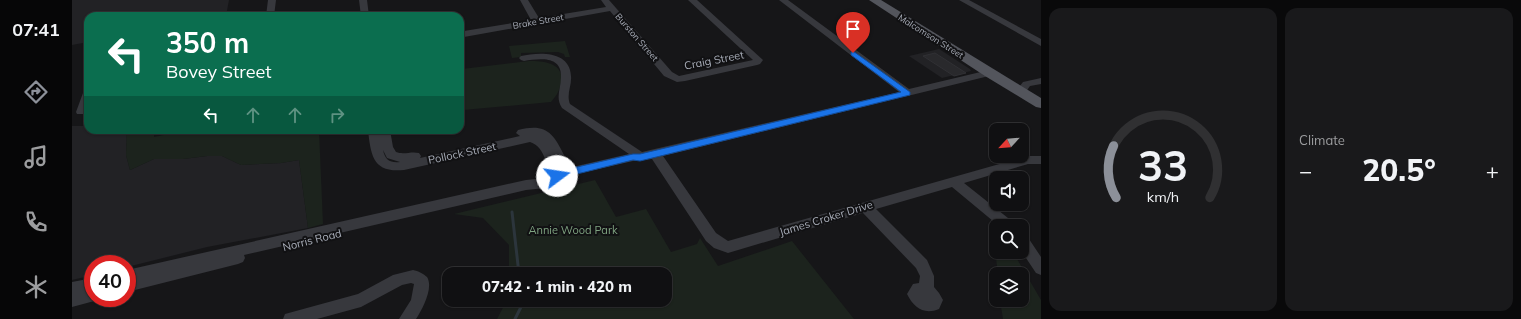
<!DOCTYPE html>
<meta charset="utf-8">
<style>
body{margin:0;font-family:Mulish,sans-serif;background:#19191b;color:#f1f3f6;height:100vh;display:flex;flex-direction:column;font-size:15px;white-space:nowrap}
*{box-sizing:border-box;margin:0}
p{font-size:13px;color:#9c9d9f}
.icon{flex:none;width:22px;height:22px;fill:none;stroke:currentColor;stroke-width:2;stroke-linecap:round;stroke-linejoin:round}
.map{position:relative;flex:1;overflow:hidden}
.details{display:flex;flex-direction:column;gap:8px;padding:8px;background:#09090a;width:480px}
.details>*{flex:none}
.hud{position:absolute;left:12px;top:12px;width:380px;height:122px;border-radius:12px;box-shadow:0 1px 3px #0004,0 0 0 1px #303032;background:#0b6e4f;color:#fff;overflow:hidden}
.needle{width:26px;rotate:244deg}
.fabs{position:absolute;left:917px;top:123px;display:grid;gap:8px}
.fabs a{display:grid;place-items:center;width:40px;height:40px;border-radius:8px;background:#101012;box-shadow:0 1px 3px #0004,0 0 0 1px #303032;font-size:20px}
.speed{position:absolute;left:12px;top:255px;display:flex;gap:8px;font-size:20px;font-weight:700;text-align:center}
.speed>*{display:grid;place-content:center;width:52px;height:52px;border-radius:50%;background:#101012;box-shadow:0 1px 3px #0004,0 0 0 1px #303032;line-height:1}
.speed .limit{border:6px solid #d22;background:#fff;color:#111}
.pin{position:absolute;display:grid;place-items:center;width:34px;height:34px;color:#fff;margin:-41px -17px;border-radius:50% 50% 50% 0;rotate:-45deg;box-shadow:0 0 4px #0007}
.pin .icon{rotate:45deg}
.me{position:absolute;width:44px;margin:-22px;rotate:76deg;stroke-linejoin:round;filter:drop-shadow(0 0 3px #0008)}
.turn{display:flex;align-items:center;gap:14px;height:84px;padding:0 16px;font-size:18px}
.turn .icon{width:52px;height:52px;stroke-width:2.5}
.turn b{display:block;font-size:28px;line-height:34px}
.lanes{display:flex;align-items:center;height:38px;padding:0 16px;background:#0003;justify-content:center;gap:20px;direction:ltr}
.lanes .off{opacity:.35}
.big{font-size:30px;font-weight:800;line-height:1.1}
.details .widget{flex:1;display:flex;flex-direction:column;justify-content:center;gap:6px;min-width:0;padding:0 14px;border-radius:12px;background:#19191b}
.details .dial{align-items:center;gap:0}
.dial svg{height:104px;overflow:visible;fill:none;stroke:#303032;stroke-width:7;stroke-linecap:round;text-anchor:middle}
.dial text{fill:#f1f3f6;stroke:none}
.heat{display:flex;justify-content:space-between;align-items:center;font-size:22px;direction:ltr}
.details .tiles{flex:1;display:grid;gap:8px;grid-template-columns:repeat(2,1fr)}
.trip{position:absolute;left:370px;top:267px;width:230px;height:40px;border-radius:12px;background:#101012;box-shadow:0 1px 3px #0004,0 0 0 1px #303032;font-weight:800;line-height:40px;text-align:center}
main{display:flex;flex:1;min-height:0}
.tab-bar{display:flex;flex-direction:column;width:72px;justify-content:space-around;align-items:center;background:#060607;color:#9c9d9f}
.tab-bar .icon{width:28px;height:28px}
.tab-bar .selected{color:#8c9099}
.tab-bar b{font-size:18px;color:#f1f3f6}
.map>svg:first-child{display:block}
.built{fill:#222225}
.green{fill:#1c231d}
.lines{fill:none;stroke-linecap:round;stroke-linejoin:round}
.stream{stroke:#2c353c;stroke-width:3}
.building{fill:#29292c;stroke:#303034}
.minor{fill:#37383d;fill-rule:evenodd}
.major{fill:#53555c;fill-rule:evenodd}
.route{fill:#1a73e8;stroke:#114b97}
.labels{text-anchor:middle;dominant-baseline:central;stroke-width:4;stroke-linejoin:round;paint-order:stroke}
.far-street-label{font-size:9px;fill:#a8adb8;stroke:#111113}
.street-label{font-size:11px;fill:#a8adb8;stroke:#111113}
.park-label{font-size:11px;fill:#7fa381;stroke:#111113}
</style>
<main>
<nav class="tab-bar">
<b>07:41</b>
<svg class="icon selected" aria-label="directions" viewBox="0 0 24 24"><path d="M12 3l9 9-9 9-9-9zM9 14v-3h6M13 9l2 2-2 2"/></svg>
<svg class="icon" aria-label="music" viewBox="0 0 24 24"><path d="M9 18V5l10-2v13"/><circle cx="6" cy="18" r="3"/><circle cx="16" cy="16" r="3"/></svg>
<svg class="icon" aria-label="phone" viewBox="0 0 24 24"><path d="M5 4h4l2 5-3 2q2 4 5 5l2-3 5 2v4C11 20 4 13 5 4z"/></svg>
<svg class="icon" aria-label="climate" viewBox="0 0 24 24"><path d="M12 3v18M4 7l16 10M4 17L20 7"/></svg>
</nav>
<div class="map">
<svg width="969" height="319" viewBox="0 0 969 319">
<rect width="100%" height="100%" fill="#161618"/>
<path class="built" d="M 0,0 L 157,0 L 154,16 L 16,16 L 16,42 L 0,45 Z
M 867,49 L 898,69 L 899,71 L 870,78 L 837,56 Z
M 0,126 L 16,126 L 16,130 L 55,130 L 54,155 L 58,170 L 82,159 L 111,159 L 135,156 L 150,156 L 169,165 L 209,163 L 227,160 L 236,228 L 135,247 L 55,267 L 55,264 L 21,264 L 21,275 L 0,280 Z"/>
<path class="green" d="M 493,41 L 498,57 L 493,57 L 492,54 L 486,52 L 449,53 L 449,57 L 440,58 L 437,46 Z
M 457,61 C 472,61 493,63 489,83 C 487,92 485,95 479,102 L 391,110 L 390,69 Z
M 55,130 L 82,130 L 82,137 L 116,130 L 247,130 L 251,224 L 236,228 L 227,160 L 209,163 L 169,165 L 150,156 L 135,156 L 111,159 L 82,159 L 58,170 L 54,155 Z
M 523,180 L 544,217 L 574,209 L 599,252 L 625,244 L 628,238 L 646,266 L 720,241 L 782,319 L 425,319 L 435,300 L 593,300 L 593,274 L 437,274 L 437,245 L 411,218 L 382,214 Z
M 920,226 L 924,229 L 924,252 L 941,252 L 969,300 L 969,319 L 931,319 L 928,300 L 950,300 L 950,274 L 926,274 Z"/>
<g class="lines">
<path class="stream" d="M 440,212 L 447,274
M 443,319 L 450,305 L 449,300"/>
</g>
<path class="building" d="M 863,53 L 894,73 L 882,76 L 851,56 Z"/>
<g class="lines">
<path class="minor" d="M 196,0 L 204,0 L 202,16 L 194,16 Z
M 287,0 L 295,0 L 297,16 L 289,16 Z
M 448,0 L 456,0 L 467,18 L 534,7 L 529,0 L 537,0 L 600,72 L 607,76 L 681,60 L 616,0 L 625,0 L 691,60 L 688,64 L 685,65 L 613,81 L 605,82 L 592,76 L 538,11 L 392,37 L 388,35 L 389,32 L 392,31 L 459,20 Z
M 707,0 L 716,0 L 837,89 L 917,70 L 922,73 L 921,75 L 591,156 L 644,233 L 656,241 L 956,156 L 969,156 L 969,164 L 956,164 L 892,183 L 941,222 L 943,226 L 927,226 L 880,187 L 804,209 L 855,260 L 862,276 L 862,287 L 867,293 L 871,300 L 867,309 C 852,315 842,308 835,294 L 841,284 L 847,283 L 848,276 L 844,268 L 791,213 L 656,253 L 642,248 L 634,241 L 580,159 L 561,161 L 496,176 L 492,175 L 491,177 L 497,178 L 499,181 L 497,184 L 493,186 L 454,190 L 172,255 L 173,258 L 171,262 L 166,264 L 55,292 L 55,270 L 454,180 L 483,177 C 472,167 475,148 458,142 L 332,170 C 301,173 299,156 296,130 L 318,130 L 321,147 L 324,152 C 332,155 339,151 347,153 L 349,156 L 348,158 L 448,136 L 444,133 L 446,130 C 473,123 481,132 492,155 L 490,158 L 486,159 L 491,170 L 496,168 L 557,154 L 490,108 C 483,97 489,89 489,77 C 490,55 466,59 452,61 L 449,60 L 447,58 L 449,56 C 466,52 498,50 499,76 C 500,86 494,94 498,104 L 570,152 L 827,92 ZM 311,150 L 315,158 L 328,162 C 318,163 313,160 311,150 Z
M 887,0 L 897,0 L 969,39 L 969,46 Z
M 969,78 L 969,84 L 958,86 L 953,93 L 949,94 L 944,91 L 951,82 Z
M 16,90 C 16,98 17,107 13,114 L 5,114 L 4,112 L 11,93 Z
M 950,234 L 955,236 L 969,257 L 969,275 L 964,273 L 950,252 Z
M 341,270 C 346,271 352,274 355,277 C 362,288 350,310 344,319 L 327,319 L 339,300 L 342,284 L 339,283 L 330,285 L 289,307 L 245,319 L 211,319 L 213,314 L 286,294 L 321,275 Z
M 21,278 L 21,298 L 27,298 L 26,300 L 0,307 L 0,282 Z"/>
<path class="major" d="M 797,0 L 809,0 L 969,98 L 969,108 L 964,107 L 913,76 Z"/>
</g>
<path class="route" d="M 781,51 L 838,92 L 838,95 L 568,161 L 561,160 L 505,174 L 492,175 L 485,179 L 480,176 L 486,169 L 489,168 L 505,167 L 561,154 L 568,154 L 829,92 L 779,55 L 779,52 Z"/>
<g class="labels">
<g class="far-street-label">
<text transform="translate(466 21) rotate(-10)">Brake Street</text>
<text transform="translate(859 36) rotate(32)">Malcomson Street</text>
<text transform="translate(565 37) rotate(49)">Burston Street</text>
</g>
<g class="street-label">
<text transform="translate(642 60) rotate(-11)">Craig Street</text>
<text transform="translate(390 153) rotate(-12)">Pollock Street</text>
<text transform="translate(754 218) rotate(-17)">James Croker Drive</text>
<text transform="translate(240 240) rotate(-14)">Norris Road</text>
</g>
<g class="park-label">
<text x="501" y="230">Annie Wood Park</text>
</g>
</g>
</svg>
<div class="fabs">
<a><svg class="needle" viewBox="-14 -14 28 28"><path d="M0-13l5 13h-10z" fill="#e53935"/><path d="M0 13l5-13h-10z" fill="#9c9d9f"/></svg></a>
<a><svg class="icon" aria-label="sound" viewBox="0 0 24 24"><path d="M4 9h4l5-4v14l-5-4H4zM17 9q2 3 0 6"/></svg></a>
<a><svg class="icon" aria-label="search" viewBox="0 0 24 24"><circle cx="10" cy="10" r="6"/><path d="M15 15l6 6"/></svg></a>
<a><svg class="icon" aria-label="layers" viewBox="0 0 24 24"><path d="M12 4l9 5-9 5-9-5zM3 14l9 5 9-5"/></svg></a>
</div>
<div class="speed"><div class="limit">40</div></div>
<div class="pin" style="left:781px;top:53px;background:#d93025"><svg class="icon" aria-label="arrive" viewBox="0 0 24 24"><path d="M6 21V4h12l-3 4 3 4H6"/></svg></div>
<svg class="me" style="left:485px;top:176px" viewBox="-20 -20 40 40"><circle r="19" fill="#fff"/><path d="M0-13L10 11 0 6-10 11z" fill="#1a73e8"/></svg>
<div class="trip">07:42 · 1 min · 420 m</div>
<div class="hud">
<div class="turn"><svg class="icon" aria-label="left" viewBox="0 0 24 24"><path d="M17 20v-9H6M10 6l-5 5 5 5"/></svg><div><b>350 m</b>Bovey Street</div></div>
<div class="lanes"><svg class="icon" aria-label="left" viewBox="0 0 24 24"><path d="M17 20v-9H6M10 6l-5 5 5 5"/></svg><svg class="icon off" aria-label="ahead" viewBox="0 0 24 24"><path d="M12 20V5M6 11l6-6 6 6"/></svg><svg class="icon off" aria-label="ahead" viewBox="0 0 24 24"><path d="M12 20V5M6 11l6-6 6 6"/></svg><svg class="icon off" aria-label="right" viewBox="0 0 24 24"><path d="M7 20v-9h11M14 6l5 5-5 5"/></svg></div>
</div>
</div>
<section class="details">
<div class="tiles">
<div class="widget dial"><svg viewBox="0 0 100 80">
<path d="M14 69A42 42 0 1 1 86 69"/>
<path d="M14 69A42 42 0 0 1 12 29" stroke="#8c9099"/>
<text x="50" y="56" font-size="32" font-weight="700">33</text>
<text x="50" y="72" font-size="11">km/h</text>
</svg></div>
<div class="widget"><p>Climate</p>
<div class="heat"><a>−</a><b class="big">20.5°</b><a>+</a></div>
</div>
</div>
</section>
</main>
